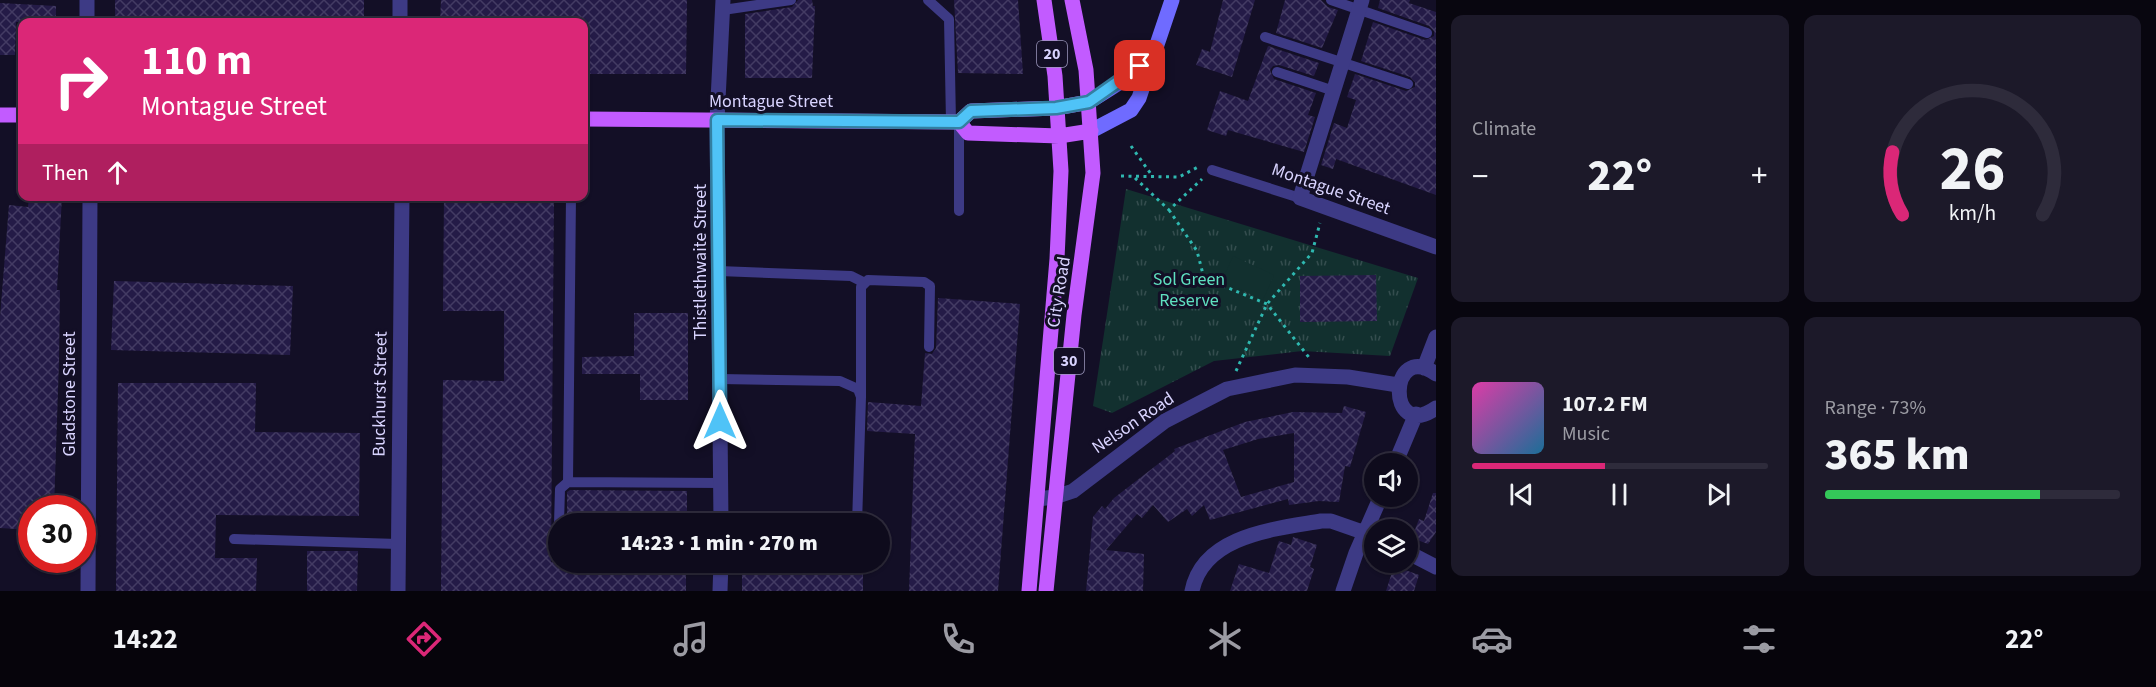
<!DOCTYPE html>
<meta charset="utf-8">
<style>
body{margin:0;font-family:"Source Sans 3",sans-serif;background:#1c1929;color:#f1f3f6;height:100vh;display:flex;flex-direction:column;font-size:22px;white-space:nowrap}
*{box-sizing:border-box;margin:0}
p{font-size:20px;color:#9b9ba3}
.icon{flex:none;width:33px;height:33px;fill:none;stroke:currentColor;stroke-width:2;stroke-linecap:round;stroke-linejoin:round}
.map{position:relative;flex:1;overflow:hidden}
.drawer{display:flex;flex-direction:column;gap:15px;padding:15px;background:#08060f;width:720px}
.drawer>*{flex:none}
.hud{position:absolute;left:18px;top:18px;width:570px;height:183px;border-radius:12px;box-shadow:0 2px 4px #0004,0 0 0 2px #2e2b3b;background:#db2777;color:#fff;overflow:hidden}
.buttons{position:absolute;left:1364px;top:453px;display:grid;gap:12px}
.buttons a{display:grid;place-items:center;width:54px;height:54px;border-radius:50%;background:#0e0b1c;box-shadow:0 2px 4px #0004,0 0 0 2px #2e2b3b;font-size:30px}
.speed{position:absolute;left:18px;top:495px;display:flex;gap:12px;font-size:30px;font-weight:700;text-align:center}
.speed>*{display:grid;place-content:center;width:78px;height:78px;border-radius:50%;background:#0e0b1c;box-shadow:0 2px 4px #0004,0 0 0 2px #2e2b3b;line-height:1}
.speed .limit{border:9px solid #d22;background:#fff;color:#111}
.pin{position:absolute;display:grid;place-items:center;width:51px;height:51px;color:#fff;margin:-26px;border-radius:12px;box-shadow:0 3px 9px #0006}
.me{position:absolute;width:66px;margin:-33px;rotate:0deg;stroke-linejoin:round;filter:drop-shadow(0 0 4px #0008)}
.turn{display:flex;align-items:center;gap:21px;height:126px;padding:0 24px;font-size:27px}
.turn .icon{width:78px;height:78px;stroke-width:2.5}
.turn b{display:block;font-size:42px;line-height:51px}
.then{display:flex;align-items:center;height:57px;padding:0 24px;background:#0003;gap:12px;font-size:22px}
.big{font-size:45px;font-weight:800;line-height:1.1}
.drawer .tile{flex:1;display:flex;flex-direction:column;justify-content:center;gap:9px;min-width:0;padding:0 21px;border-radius:12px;background:#1c1929}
.drawer .dial{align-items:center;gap:0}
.dial svg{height:156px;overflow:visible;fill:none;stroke:#2e2b3b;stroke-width:7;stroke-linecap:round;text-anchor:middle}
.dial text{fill:#f1f3f6;stroke:none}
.song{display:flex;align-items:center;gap:18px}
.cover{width:72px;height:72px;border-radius:9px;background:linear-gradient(135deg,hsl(320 70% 55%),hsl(200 70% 35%))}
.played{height:6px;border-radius:3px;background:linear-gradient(90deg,#db2777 45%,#2e2b3b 45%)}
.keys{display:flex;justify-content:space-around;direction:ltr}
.heat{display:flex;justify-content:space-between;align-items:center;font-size:33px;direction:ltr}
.charge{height:9px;border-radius:4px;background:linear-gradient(90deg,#34c759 73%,#2e2b3b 0)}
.drawer .tiles{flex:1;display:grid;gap:15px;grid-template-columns:repeat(2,1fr)}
.trip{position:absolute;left:548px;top:513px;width:342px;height:60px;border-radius:30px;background:#0e0b1c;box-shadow:0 2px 4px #0004,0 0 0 2px #2e2b3b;font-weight:800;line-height:60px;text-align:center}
.dock{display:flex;height:96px;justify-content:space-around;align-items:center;background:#06040b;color:#9b9ba3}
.dock .icon{width:42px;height:42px}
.dock .current{color:#db2777}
.dock b{font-size:27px;color:#f1f3f6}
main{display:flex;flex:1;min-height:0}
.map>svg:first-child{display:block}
.park{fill:url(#park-tufts)}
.pitch{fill:#12302f}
.building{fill:url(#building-cross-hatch);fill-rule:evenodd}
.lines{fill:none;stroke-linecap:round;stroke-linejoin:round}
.path{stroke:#2fb8b0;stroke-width:3;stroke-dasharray:3 4.5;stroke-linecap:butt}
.lane{stroke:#3d3a85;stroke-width:10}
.street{stroke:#3d3a85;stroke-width:15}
.secondary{stroke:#6f6bff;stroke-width:15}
.primary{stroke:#c25bff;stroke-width:15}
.route-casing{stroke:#337fa1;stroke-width:15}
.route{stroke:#4fc3f7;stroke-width:10}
.labels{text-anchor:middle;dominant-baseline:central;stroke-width:6;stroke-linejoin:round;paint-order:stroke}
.shield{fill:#130f26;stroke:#9e99be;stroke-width:1.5}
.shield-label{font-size:16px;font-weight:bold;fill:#d9d4ff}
.street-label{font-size:18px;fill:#d9d4ff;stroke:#130f26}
.park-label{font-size:18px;fill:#5fe0c0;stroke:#130f26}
</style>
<main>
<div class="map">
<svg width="1436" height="591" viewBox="0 0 1436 591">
<defs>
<pattern id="park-tufts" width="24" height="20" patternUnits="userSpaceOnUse" patternTransform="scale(1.5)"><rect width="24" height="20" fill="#12302f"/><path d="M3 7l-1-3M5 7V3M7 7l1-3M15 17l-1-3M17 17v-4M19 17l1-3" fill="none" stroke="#344d4e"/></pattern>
<pattern id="building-cross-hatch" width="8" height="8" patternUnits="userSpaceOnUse" patternTransform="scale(1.5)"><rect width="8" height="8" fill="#241b47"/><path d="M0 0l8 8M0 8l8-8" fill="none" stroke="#433b63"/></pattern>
</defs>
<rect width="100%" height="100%" fill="#130f26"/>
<path class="park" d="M 1126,189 L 1418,278 L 1390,356 L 1302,351 L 1214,361 L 1112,413 L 1093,406 Z"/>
<path class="pitch" d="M 1233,256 L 1274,275 L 1263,300 L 1222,281 Z"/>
<path class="building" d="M 115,0 L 364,0 L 364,22 L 115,22 Z
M 441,0 L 687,0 L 686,74 L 584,74 L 584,22 L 440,22 Z
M 798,0 L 812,0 L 813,6 L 815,6 L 812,78 L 745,78 L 745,14 L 792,7 Z
M 954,0 L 1018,0 L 1023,74 L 958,73 Z
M 1223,0 L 1255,0 L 1232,77 L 1196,65 L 1202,49 L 1210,52 Z
M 1285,0 L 1321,0 L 1328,7 L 1338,10 L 1322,48 L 1276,33 Z
M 1380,0 L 1410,0 L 1409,3 L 1436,12 L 1436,195 L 1336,159 L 1333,169 L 1321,165 L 1334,123 L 1347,128 L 1356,100 L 1347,97 L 1355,74 L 1406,91 L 1415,87 L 1415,82 L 1410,77 L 1361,61 L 1373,22 L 1425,40 L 1434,36 L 1434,31 L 1429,26 L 1378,8 Z
M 0,3 L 56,6 L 56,22 L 16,22 L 15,55 L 0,55 Z
M 1268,46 L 1319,63 L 1314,76 L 1279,65 L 1273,66 L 1270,70 L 1274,79 L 1316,93 L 1308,115 L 1315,117 L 1304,152 L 1228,130 L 1226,136 L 1207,130 L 1220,91 L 1248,101 Z
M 29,196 L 62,196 L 57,290 L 60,290 L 59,361 L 54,508 L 32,508 L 32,530 L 0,528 L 0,317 L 9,205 L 28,207 Z
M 444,196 L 554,196 L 551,562 L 686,562 L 686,591 L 441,591 L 443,380 L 504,381 L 504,311 L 443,311 Z
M 1376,275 L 1377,321 L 1300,322 L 1300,276 Z
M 114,281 L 293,286 L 290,355 L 111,350 Z
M 938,298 L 1020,304 L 998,591 L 909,591 L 915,434 L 867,431 L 868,402 L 921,406 L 925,353 L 932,354 L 936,348 Z
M 634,313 L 688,313 L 688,400 L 640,400 L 640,374 L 582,374 L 582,357 L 634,356 Z
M 118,383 L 256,383 L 255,432 L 360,433 L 359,516 L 216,515 L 215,558 L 257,558 L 256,591 L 116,591 Z
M 1344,406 L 1366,412 L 1350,467 L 1345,466 L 1339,502 L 1319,501 L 1289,505 L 1288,499 L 1210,520 L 1204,505 L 1192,516 L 1187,509 L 1168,522 L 1153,505 L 1142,518 L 1137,514 L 1106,550 L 1144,554 L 1143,591 L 1086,591 L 1093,517 L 1102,506 L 1105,509 L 1114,498 L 1175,451 L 1174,449 L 1245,422 L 1293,412 L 1342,413 ZM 1294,433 L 1294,482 L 1241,497 L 1223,450 L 1258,439 Z
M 570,490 L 687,491 L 687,524 L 567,524 L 567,492 Z
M 1433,493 L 1436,493 L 1436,532 L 1428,544 L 1412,538 L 1419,519 L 1424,521 Z
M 1293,537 L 1317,545 L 1310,567 L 1314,569 L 1307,591 L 1230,591 L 1239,564 L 1269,573 L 1279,541 L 1291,545 Z
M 307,551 L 358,551 L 357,591 L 307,591 Z
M 1394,566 L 1419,575 L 1414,591 L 1386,591 Z
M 742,570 L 863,571 L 863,591 L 742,591 Z"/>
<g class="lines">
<path class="path" d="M 1131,146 L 1153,177
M 1121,176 L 1179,177 L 1198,167
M 1135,178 L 1169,210 L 1202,179
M 1169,210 L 1197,251 L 1204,278 L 1267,304 L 1311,360
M 1236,371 L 1267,304 L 1312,253 L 1320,223"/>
<path class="lane" d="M 928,0 L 949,19 L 951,122
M 1331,0 L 1427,33
M 723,10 L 791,0
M 1265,37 L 1408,84
M 1277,72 L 1334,91
M 959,122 L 959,211
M 1212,170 L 1300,198
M 571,196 L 568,482 L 721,483
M 719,271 L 851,276 L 865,283
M 720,379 L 840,381 L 858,389 L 861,397 L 857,524
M 861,397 L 861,287 L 868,280 L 924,282 L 930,286 L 929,347
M 559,524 L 560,489 L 568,482
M 234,539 L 398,544
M 768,562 L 848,562"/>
<path class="street" d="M 87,0 L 87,22
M 400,0 L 400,22
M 1362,0 L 1300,198 L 1436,247
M 1424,368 L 1436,337
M 1436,374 C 1388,339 1386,443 1436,408
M 1395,464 L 1416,414
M 1037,499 L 1055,497 L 1073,491 L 1165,421 L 1227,389 L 1295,375 L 1348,377 L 1398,385
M 721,524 L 717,120 L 723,0
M 1407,552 L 1436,567
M 88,591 L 90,196
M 398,591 L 402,196
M 720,591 L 721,562
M 1192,591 C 1203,535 1275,529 1321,521 L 1331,521 L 1374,536
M 1343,591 L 1356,553 L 1381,496"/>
<path class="secondary" d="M 1089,102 L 1119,83 L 1155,50
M 1091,131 L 1131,110 L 1139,98 L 1172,0"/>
<path class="primary" d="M 0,115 L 22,115
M 584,119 L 959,122 L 971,111 L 1056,108 L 1089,102
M 959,122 L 968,133 L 1059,136 L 1091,131
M 1029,591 L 1057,259 L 1061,171 L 1055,76 L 1044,0
M 1046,591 L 1074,315 L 1093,173 L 1086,70 L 1072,0"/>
</g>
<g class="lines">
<defs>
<path id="route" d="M 720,421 L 717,120 L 959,122 L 971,111 L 1056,108 L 1089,102 L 1140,66"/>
</defs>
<use href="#route" class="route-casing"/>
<use href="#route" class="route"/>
</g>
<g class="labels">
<g class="shield">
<rect x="1037" y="41" width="30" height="26" rx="4.5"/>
<rect x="1054" y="348" width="30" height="26" rx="4.5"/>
</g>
<g class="shield-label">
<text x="1052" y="54">20</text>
<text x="1069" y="361">30</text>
</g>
<g class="street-label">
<text x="771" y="101">Montague Street</text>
<text transform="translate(1331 189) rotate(19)">Montague Street</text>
<text transform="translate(700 262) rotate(-90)">Thistlethwaite Street</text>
<text transform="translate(1059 292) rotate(-81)">City Road</text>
<text transform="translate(69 394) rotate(-90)">Gladstone Street</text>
<text transform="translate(380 394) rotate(-89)">Buckhurst Street</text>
<text transform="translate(1133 423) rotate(-34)">Nelson Road</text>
</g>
<g class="park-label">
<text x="1189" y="279">Sol Green<tspan x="1189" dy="21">Reserve</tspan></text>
</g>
</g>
</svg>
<div class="buttons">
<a><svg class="icon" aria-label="sound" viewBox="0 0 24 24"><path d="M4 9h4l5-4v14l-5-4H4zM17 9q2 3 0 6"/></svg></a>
<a><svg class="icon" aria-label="layers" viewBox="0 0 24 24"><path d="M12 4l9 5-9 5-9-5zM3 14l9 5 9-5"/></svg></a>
</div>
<div class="speed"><div class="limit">30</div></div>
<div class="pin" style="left:1140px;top:66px;background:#d93025"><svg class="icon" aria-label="arrive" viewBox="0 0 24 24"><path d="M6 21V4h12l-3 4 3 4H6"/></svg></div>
<svg class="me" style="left:720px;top:421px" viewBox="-20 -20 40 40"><path d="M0-17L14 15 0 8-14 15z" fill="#4fc3f7" stroke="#fff" stroke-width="4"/></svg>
<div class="trip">14:23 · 1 min · 270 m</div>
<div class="hud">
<div class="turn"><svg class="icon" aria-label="right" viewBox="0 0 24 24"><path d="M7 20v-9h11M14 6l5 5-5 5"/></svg><div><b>110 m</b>Montague Street</div></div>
<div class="then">Then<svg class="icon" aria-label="ahead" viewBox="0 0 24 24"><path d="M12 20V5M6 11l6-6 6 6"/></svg></div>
</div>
</div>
<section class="drawer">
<div class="tiles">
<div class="tile"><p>Climate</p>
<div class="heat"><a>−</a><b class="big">22°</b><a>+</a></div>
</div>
<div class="tile dial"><svg viewBox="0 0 100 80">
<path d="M14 69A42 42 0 1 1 86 69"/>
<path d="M14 69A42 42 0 0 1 9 37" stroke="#db2777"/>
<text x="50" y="56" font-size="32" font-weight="700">26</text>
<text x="50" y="72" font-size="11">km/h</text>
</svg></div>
<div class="tile">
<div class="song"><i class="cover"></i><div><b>107.2 FM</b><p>Music</p></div></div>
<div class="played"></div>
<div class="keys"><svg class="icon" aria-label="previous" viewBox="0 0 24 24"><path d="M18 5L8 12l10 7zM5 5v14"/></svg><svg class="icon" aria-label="pause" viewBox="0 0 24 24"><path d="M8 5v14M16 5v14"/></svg><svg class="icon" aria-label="next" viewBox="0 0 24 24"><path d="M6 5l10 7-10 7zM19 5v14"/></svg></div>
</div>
<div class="tile"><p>Range · 73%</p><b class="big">365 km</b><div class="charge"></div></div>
</div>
</section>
</main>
<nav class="dock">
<b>14:22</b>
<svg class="icon current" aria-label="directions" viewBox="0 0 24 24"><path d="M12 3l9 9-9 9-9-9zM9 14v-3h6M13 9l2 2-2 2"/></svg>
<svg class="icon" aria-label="music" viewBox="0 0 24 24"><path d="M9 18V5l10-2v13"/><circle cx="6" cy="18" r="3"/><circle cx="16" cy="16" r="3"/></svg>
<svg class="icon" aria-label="phone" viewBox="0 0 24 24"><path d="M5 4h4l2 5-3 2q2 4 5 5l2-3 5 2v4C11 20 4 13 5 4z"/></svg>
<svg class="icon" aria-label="climate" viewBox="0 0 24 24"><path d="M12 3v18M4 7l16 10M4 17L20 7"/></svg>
<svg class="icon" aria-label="car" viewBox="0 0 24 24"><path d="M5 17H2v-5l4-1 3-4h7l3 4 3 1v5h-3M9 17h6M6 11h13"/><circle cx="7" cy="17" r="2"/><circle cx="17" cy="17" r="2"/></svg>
<svg class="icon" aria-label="filters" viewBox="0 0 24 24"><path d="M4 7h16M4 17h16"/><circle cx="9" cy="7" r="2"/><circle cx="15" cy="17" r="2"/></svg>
<b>22°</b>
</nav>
